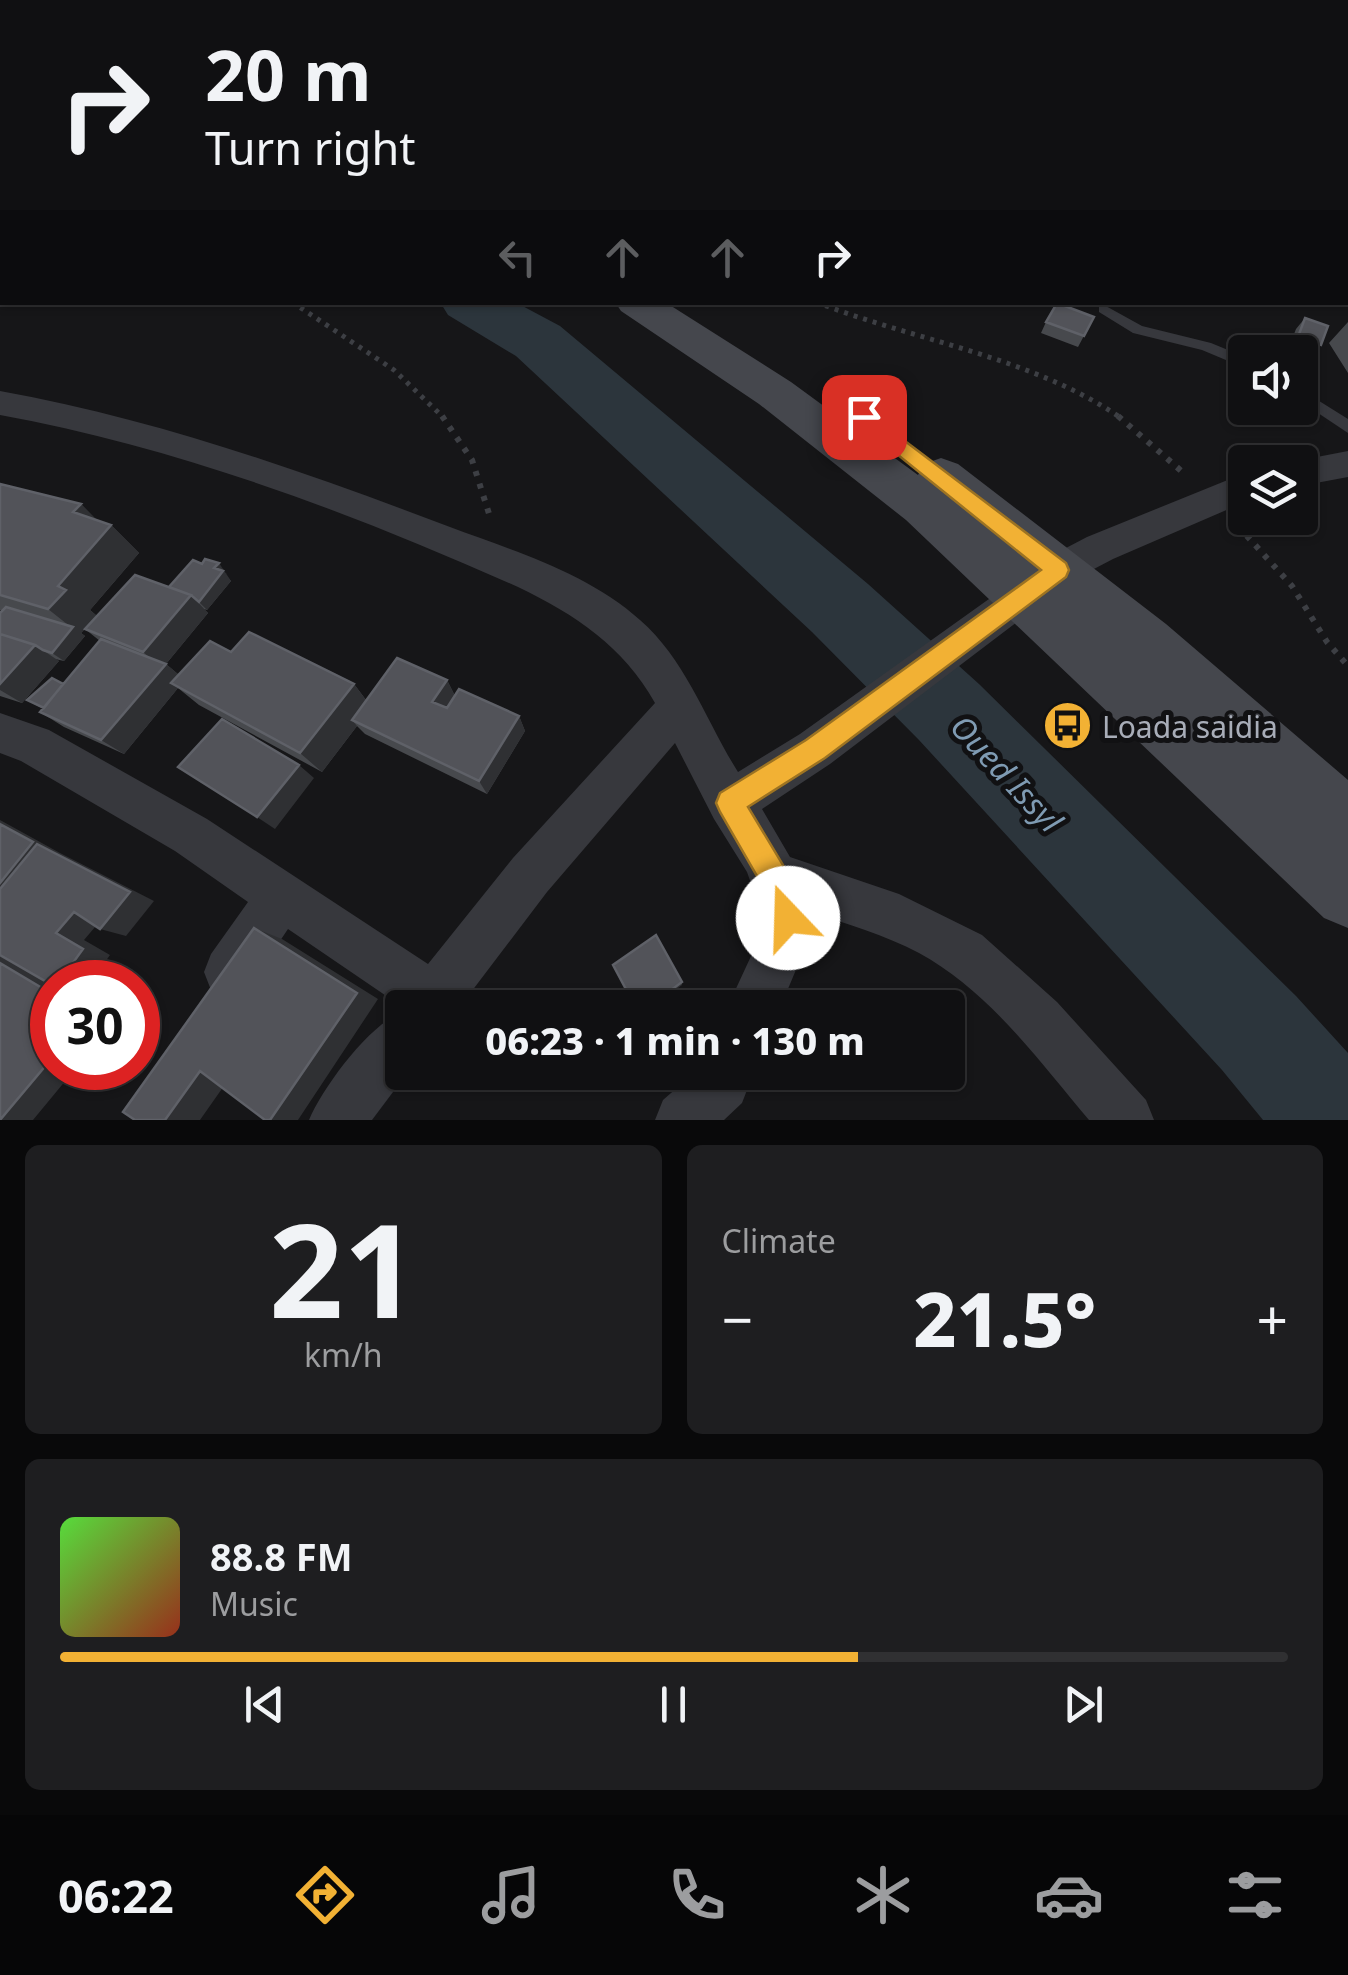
<!DOCTYPE html>
<meta charset="utf-8">
<style>
body{margin:0;font-family:"Noto Sans",sans-serif;background:#1e1e20;color:#f1f3f6;height:100vh;display:flex;flex-direction:column;font-size:38px;white-space:nowrap}
*{box-sizing:border-box;margin:0}
p{font-size:32px;color:#9c9d9f}
.icon{flex:none;width:55px;height:55px;fill:none;stroke:currentColor;stroke-width:2;stroke-linecap:round;stroke-linejoin:round}
.map{position:relative;height:1120px;overflow:hidden}
.sheet{display:flex;flex-direction:column;gap:25px;padding:25px;background:#09090a;flex:1}
.sheet>*{flex:none}
.guide{position:absolute;left:0px;top:0px;width:1350px;height:305px;box-shadow:0 2px 8px #0004,0 0 0 2px #303032;background:#101012;color:#f1f3f6;overflow:hidden}
.tools{position:absolute;left:1228px;top:335px;display:grid;gap:20px}
.tools a{display:grid;place-items:center;width:90px;height:90px;border-radius:10px;background:#101012;box-shadow:0 2px 8px #0004,0 0 0 2px #303032;font-size:50px}
.speed{position:absolute;left:30px;top:960px;display:flex;gap:20px;font-size:50px;font-weight:700;text-align:center}
.speed>*{display:grid;place-content:center;width:130px;height:130px;border-radius:50%;background:#101012;box-shadow:0 2px 8px #0004,0 0 0 2px #303032;line-height:1}
.speed .limit{border:15px solid #d22;background:#fff;color:#111}
.pin{position:absolute;display:grid;place-items:center;width:85px;height:85px;color:#fff;margin:-42px;border-radius:20px;box-shadow:0 5px 15px #0006}
.me{position:absolute;width:110px;margin:-55px;rotate:339deg;stroke-linejoin:round;filter:drop-shadow(0 0 8px #0008)}
.turn{display:flex;align-items:center;gap:35px;height:210px;padding:0 40px;font-size:45px}
.turn .icon{width:130px;height:130px;stroke-width:2.5}
.turn b{display:block;font-size:70px;line-height:85px}
.lanes{display:flex;align-items:center;height:95px;padding:0 40px;background:#0003;justify-content:center;gap:50px;direction:ltr}
.lanes .off{opacity:.35}
.big{font-size:75px;font-weight:800;line-height:1.1}
.sheet .card{flex:1;display:flex;flex-direction:column;justify-content:center;gap:15px;min-width:0;padding:0 35px;border-radius:15px;background:#1e1e20}
.sheet .dial{align-items:center;gap:0}
.dial b{font-size:130px;line-height:1}
.song{display:flex;align-items:center;gap:30px}
.cover{width:120px;height:120px;border-radius:15px;background:linear-gradient(135deg,hsl(110 70% 55%),hsl(10 70% 35%))}
.played{height:10px;border-radius:5px;background:linear-gradient(90deg,#f2b134 65%,#303032 65%)}
.keys{display:flex;justify-content:space-around;direction:ltr}
.heat{display:flex;justify-content:space-between;align-items:center;font-size:55px;direction:ltr}
.sheet .tiles{flex:1;display:grid;gap:25px;grid-template-columns:1fr 1fr}
.card:last-child{grid-column:span 2}
.trip{position:absolute;left:385px;top:990px;width:580px;height:100px;border-radius:10px;background:#101012;box-shadow:0 2px 8px #0004,0 0 0 2px #303032;font-weight:800;line-height:100px;text-align:center}
.tabs{display:flex;height:160px;justify-content:space-around;align-items:center;background:#060607;color:#9c9d9f}
.tabs .icon{width:70px;height:70px}
.tabs .on{color:#f2b134}
.tabs b{font-size:45px;color:#f1f3f6}
.map>svg:first-child{display:block}
.lines{fill:none;stroke-linecap:round;stroke-linejoin:round}
.river{fill:#2c353c;fill-rule:evenodd}
.path-far1{stroke:#3d3f44;stroke-width:5;stroke-dasharray:4 6;stroke-linecap:butt}
.path{stroke:#3d3f44;stroke-width:6;stroke-dasharray:5 8;stroke-linecap:butt}
.lane{fill:#37383d;fill-rule:evenodd}
.street{fill:#37383d;fill-rule:evenodd}
.secondary{fill:#45474d;fill-rule:evenodd}
.wall{fill:#47494d}
.shaded-wall{fill:#2f3033}
.building{fill:#525359;stroke:#5f6168;stroke-width:2.5}
.route{fill:#f2b134;stroke:#9d7322;stroke-width:2.5}
.labels{text-anchor:middle;dominant-baseline:central;stroke-width:10;stroke-linejoin:round;paint-order:stroke}
.poi-label{font-size:30px;fill:#a8adb8;stroke:#111113;text-anchor:start}
.water-label{font-size:32px;font-style:italic;fill:#7f9bb3;stroke:#111113}
</style>
<div class="map">
<svg width="1348" height="1120" viewBox="0 0 1348 1120">
<rect width="100%" height="100%" fill="#161618"/>
<g class="lines">
<path class="river" d="M 440,302 L 515,302 L 560,326 L 868,584 L 979,684 L 1296,996 L 1348,1053 L 1348,1120 L 1263,1120 L 1222,1070 L 919,740 L 812,632 L 516,356 L 448,315 Z"/>
<path class="path-far1" d="M 292,302 L 394,370 L 444,418
M 816,302 C 916,341 1032,357 1121,418"/>
<path class="path" d="M 442,416 L 472,460 L 491,520
M 1118,416 L 1186,475
M 1238,526 L 1292,586 L 1327,642 L 1348,666"/>
<path class="lane" d="M 441,0 L 480,0 L 476,2 L 440,2 Z
M 604,0 L 614,0 L 614,2 L 605,2 Z
M 791,0 L 804,0 L 806,2 L 794,2 Z
M 1104,305 L 1142,326 L 1211,343 L 1245,357 L 1245,368 L 1202,350 L 1133,333 L 1099,312 L 1099,306 Z
M 1300,389 L 1348,419 L 1348,433 L 1300,401 Z"/>
<path class="street" d="M 0,391 C 156,419 302,471 450,527 C 514,551 588,573 640,620 C 686,660 706,721 738,772 L 800,734 L 1045,559 L 1087,537 L 1245,473 L 1245,502 L 1113,559 L 1071,581 L 830,764 L 762,809 L 790,857 L 899,894 L 982,935 L 1057,1002 L 1146,1100 L 1154,1120 L 1089,1120 C 1039,1061 989,991 919,953 C 885,935 847,924 811,912 L 808,941 L 780,1008 L 727,1008 L 758,941 L 762,915 L 747,872 L 714,819 L 675,743 L 547,892 L 459,1008 L 402,1008 L 402,1072 L 408,1072 L 372,1120 L 309,1120 C 323,1087 369,1025 402,1012 L 401,1006 L 288,929 L 247,990 L 229,997 L 211,990 L 204,972 L 211,954 L 248,902 L 175,851 L 21,761 L 0,753 L 0,713 L 49,730 L 207,819 L 428,964 L 513,858 L 655,703 C 623,646 576,615 518,587 C 352,513 180,448 0,415 Z
M 1348,451 L 1348,477 L 1300,486 L 1300,462 L 1291,462 Z
M 695,1072 L 754,1072 L 742,1103 L 724,1120 L 655,1120 L 663,1100 Z"/>
<path class="secondary" d="M 237,0 L 265,0 L 265,2 L 238,2 Z
M 615,302 L 665,302 L 791,382 L 918,475 L 924,464 L 941,458 L 958,464 L 1166,624 L 1348,780 L 1348,928 L 1324,918 L 906,520 L 759,404 L 621,311 Z"/>
</g>
<path class="wall" d="M 633,0 L 685,0 L 685,2 L 633,2 Z
M 696,0 L 726,0 L 745,2 L 697,2 Z
M 800,0 L 836,0 L 836,2 Z
M 1094,317 L 1078,347 L 1041,333 L 1046,322 Z
M 1305,318 L 1321,345 L 1311,356 L 1289,347 L 1296,329 Z
M 1348,322 L 1348,373 L 1329,343 Z
M 0,484 L 81,504 L 97,521 L 111,525 L 139,553 L 90,610 L 97,616 L 169,587 L 227,573 L 225,574 L 231,581 L 207,610 L 204,609 L 208,613 L 166,664 L 179,675 L 231,652 L 354,684 L 366,700 L 447,680 L 455,696 L 519,716 L 525,731 L 487,794 L 365,734 L 357,726 L 322,772 L 199,705 L 178,688 L 124,754 L 64,727 L 40,712 L 43,709 L 27,700 L 63,684 L 100,641 L 85,629 L 81,633 L 85,636 L 64,661 L 55,659 L 59,661 L 22,703 L 0,696 L 0,613 L 2,611 L 0,610 Z"/>
<path class="shaded-wall" d="M 468,0 L 541,0 L 541,2 L 469,2 Z
M 569,0 L 578,0 L 578,2 L 543,2 Z
M 81,504 L 107,530 L 111,525 L 139,553 L 90,610 L 97,616 L 81,633 L 85,636 L 64,661 L 52,653 L 72,628 L 48,609 L 58,586 L 73,512 Z
M 219,563 L 231,581 L 207,610 L 199,602 L 214,568 Z
M 191,595 L 208,613 L 166,664 L 185,680 L 171,683 L 178,688 L 124,754 L 101,740 L 162,668 L 143,652 Z
M 35,645 L 59,661 L 22,703 L 0,690 L 0,684 Z
M 447,680 L 455,696 L 442,717 L 432,702 Z
M 354,684 L 371,707 L 352,720 L 357,726 L 322,772 L 300,753 Z
M 519,716 L 525,731 L 487,794 L 479,781 Z
M 299,765 L 314,778 L 275,829 L 257,817 Z
M 0,820 L 60,853 L 154,901 L 126,936 L 100,929 L 130,892 L 0,929 Z
M 74,912 L 101,920 L 84,940 L 110,955 L 91,982 L 59,982 L 56,933 Z
M 254,928 L 282,939 L 378,999 L 298,1120 L 270,1120 Z
M 0,954 L 52,982 L 52,994 L 0,963 Z
M 682,982 L 682,985 L 651,1008 L 647,1008 Z
M 52,1018 L 52,1040 L 40,1032 Z
M 52,1058 L 52,1068 L 76,1068 L 33,1120 L 0,1120 Z
M 200,1071 L 233,1073 L 200,1120 L 165,1120 Z"/>
<path class="building" d="M 540,0 L 569,0 L 543,2 L 541,2 Z
M 578,0 L 603,0 L 603,2 L 578,2 Z
M 644,0 L 662,0 L 662,2 L 645,2 Z
M 745,0 L 745,2 L 720,1 Z
M 761,0 L 794,0 L 794,2 L 761,2 Z
M 855,0 L 899,0 L 899,2 L 855,2 Z
M 904,0 L 949,0 L 949,2 L 905,2 Z
M 991,0 L 1024,0 L 1025,2 L 992,2 Z
M 1100,1 L 1130,1 L 1131,2 L 1101,2 Z
M 1057,303 L 1094,317 L 1084,336 L 1046,322 Z
M 1305,318 L 1328,326 L 1321,345 L 1298,337 Z
M 0,484 L 81,504 L 73,512 L 111,525 L 58,586 L 66,590 L 48,609 L 0,595 Z
M 205,559 L 219,563 L 214,568 L 223,571 L 199,602 L 191,595 L 169,587 L 193,560 L 202,564 Z
M 135,575 L 191,595 L 143,652 L 85,629 Z
M 6,607 L 73,627 L 52,653 L 43,650 L 35,645 L 0,634 L 0,613 Z
M 249,632 L 354,684 L 300,753 L 171,683 L 210,641 L 231,652 Z
M 0,634 L 35,645 L 0,684 Z
M 101,639 L 166,664 L 101,740 L 40,712 Z
M 397,658 L 447,680 L 432,702 L 447,708 L 459,689 L 519,716 L 479,781 L 352,720 Z
M 52,678 L 63,684 L 44,708 L 27,700 Z
M 222,719 L 299,765 L 257,817 L 178,767 Z
M 0,824 L 33,842 L 0,883 Z
M 37,844 L 130,892 L 100,929 L 74,912 L 56,933 L 83,949 L 59,982 L 52,982 L 52,985 L 0,955 L 0,889 Z
M 254,928 L 357,993 L 270,1120 L 265,1120 L 200,1071 L 165,1120 L 135,1120 L 123,1112 Z
M 656,935 L 682,982 L 647,1008 L 636,1008 L 613,965 Z
M 0,963 L 52,994 L 52,1018 L 40,1032 L 52,1040 L 52,1058 L 0,1120 Z"/>
<path class="route" d="M 864,410 L 1066,563 L 1069,570 L 1066,577 L 825,758 L 748,807 L 783,865 L 803,918 L 799,928 L 788,933 L 778,928 L 761,883 L 720,812 L 716,803 L 720,793 L 806,740 L 1041,570 L 857,422 L 854,417 Z"/>
<defs>
<symbol id="bus-disc" viewBox="-11 -11 22 22"><circle r="9.5" fill="#f2b134" stroke="#111113"/><path d="M-5-6H5V4H4V6H2V4H-2V6H-4V4H-5ZM-3.5-4V0h7V-4ZM-3.5 1.2v1.5H-2V1.2ZM2 1.2v1.5H3.5V1.2Z" fill="#111"/></symbol>
</defs>
<g fill-rule="evenodd">
<use href="#bus-disc" x="1040" y="698" width="55" height="55"/>
</g>
<g class="labels">
<g class="poi-label">
<text x="1102" y="726">Loada saidia</text>
</g>
<g class="water-label">
<text transform="translate(1007 773) rotate(47)">Oued Issyl</text>
</g>
</g>
</svg>
<div class="tools">
<a><svg class="icon" aria-label="sound" viewBox="0 0 24 24"><path d="M4 9h4l5-4v14l-5-4H4zM17 9q2 3 0 6"/></svg></a>
<a><svg class="icon" aria-label="layers" viewBox="0 0 24 24"><path d="M12 4l9 5-9 5-9-5zM3 14l9 5 9-5"/></svg></a>
</div>
<div class="speed"><div class="limit">30</div></div>
<div class="pin" style="left:864px;top:417px;background:#d93025"><svg class="icon" aria-label="arrive" viewBox="0 0 24 24"><path d="M6 21V4h12l-3 4 3 4H6"/></svg></div>
<svg class="me" style="left:788px;top:918px" viewBox="-20 -20 40 40"><circle r="19" fill="#fff"/><path d="M0-13L10 11 0 6-10 11z" fill="#f2b134"/></svg>
<div class="trip">06:23 · 1 min · 130 m</div>
<div class="guide">
<div class="turn"><svg class="icon" aria-label="right" viewBox="0 0 24 24"><path d="M7 20v-9h11M14 6l5 5-5 5"/></svg><div><b>20 m</b>Turn right</div></div>
<div class="lanes"><svg class="icon off" aria-label="left" viewBox="0 0 24 24"><path d="M17 20v-9H6M10 6l-5 5 5 5"/></svg><svg class="icon off" aria-label="ahead" viewBox="0 0 24 24"><path d="M12 20V5M6 11l6-6 6 6"/></svg><svg class="icon off" aria-label="ahead" viewBox="0 0 24 24"><path d="M12 20V5M6 11l6-6 6 6"/></svg><svg class="icon" aria-label="right" viewBox="0 0 24 24"><path d="M7 20v-9h11M14 6l5 5-5 5"/></svg></div>
</div>
</div>
<section class="sheet">
<div class="tiles">
<div class="card dial"><b>21</b><p>km/h</p></div>
<div class="card"><p>Climate</p>
<div class="heat"><a>−</a><b class="big">21.5°</b><a>+</a></div>
</div>
<div class="card">
<div class="song"><i class="cover"></i><div><b>88.8 FM</b><p>Music</p></div></div>
<div class="played"></div>
<div class="keys"><svg class="icon" aria-label="previous" viewBox="0 0 24 24"><path d="M18 5L8 12l10 7zM5 5v14"/></svg><svg class="icon" aria-label="pause" viewBox="0 0 24 24"><path d="M8 5v14M16 5v14"/></svg><svg class="icon" aria-label="next" viewBox="0 0 24 24"><path d="M6 5l10 7-10 7zM19 5v14"/></svg></div>
</div>
</div>
</section>
<nav class="tabs">
<b>06:22</b>
<svg class="icon on" aria-label="directions" viewBox="0 0 24 24"><path d="M12 3l9 9-9 9-9-9zM9 14v-3h6M13 9l2 2-2 2"/></svg>
<svg class="icon" aria-label="music" viewBox="0 0 24 24"><path d="M9 18V5l10-2v13"/><circle cx="6" cy="18" r="3"/><circle cx="16" cy="16" r="3"/></svg>
<svg class="icon" aria-label="phone" viewBox="0 0 24 24"><path d="M5 4h4l2 5-3 2q2 4 5 5l2-3 5 2v4C11 20 4 13 5 4z"/></svg>
<svg class="icon" aria-label="climate" viewBox="0 0 24 24"><path d="M12 3v18M4 7l16 10M4 17L20 7"/></svg>
<svg class="icon" aria-label="car" viewBox="0 0 24 24"><path d="M5 17H2v-5l4-1 3-4h7l3 4 3 1v5h-3M9 17h6M6 11h13"/><circle cx="7" cy="17" r="2"/><circle cx="17" cy="17" r="2"/></svg>
<svg class="icon" aria-label="filters" viewBox="0 0 24 24"><path d="M4 7h16M4 17h16"/><circle cx="9" cy="7" r="2"/><circle cx="15" cy="17" r="2"/></svg>
</nav>
